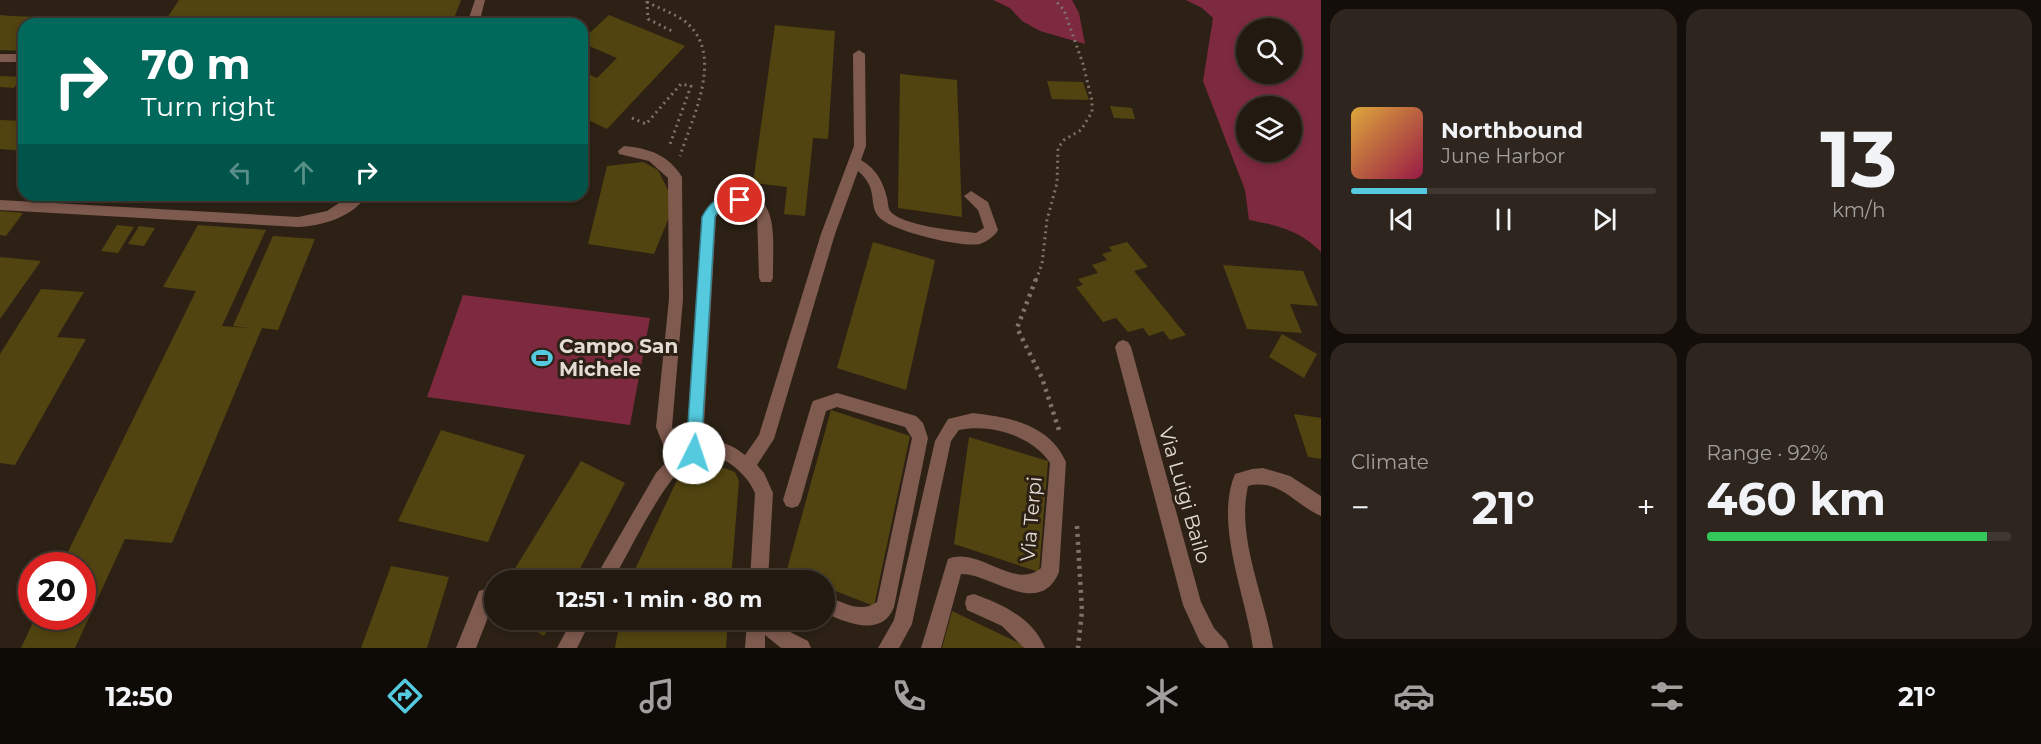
<!DOCTYPE html>
<meta charset="utf-8">
<style>
body{margin:0;font-family:Montserrat,sans-serif;background:#2e261e;color:#f1f3f6;height:100vh;display:flex;flex-direction:column;font-size:22px;white-space:nowrap}
*{box-sizing:border-box;margin:0}
p{font-size:20px;color:#a2a09f}
.icon{flex:none;width:33px;height:33px;fill:none;stroke:currentColor;stroke-width:2;stroke-linecap:round;stroke-linejoin:round}
.map{position:relative;flex:1;overflow:hidden}
.sheet{display:flex;flex-direction:column;gap:9px;padding:9px;background:#130e09;width:720px}
.sheet>*{flex:none}
.hud{position:absolute;left:18px;top:18px;width:570px;height:183px;border-radius:18px;box-shadow:0 3px 9px #0003,0 0 0 2px #3f3830;background:#00695c;color:#fff;overflow:hidden}
.tools{position:absolute;left:1236px;top:18px;display:grid;gap:12px}
.tools a{display:grid;place-items:center;width:66px;height:66px;border-radius:50%;background:#221910;box-shadow:0 3px 9px #0003,0 0 0 2px #3f3830;font-size:30px}
.speed{position:absolute;left:18px;top:552px;display:flex;gap:12px;font-size:30px;font-weight:700;text-align:center}
.speed>*{display:grid;place-content:center;width:78px;height:78px;border-radius:50%;background:#221910;box-shadow:0 3px 9px #0003,0 0 0 2px #3f3830;line-height:1}
.speed .limit{border:9px solid #d22;background:#fff;color:#111}
.pin{position:absolute;display:grid;place-items:center;width:51px;height:51px;color:#fff;margin:-26px;border:3px solid #fff;border-radius:50%;box-shadow:0 2px 6px #0007}
.me{position:absolute;width:66px;margin:-33px;rotate:4deg;stroke-linejoin:round;filter:drop-shadow(0 0 4px #0008)}
.turn{display:flex;align-items:center;gap:21px;height:126px;padding:0 24px;font-size:27px}
.turn .icon{width:78px;height:78px;stroke-width:2.5}
.turn b{display:block;font-size:42px;line-height:51px}
.lanes{display:flex;align-items:center;height:57px;padding:0 24px;background:#0003;justify-content:center;gap:30px;direction:ltr}
.lanes .off{opacity:.35}
.big{font-size:45px;font-weight:700;line-height:1.1}
.sheet .tile{flex:1;display:flex;flex-direction:column;justify-content:center;gap:9px;min-width:0;padding:0 21px;border-radius:18px;background:#2e261e}
.sheet .dial{align-items:center;gap:0}
.dial b{font-size:78px;line-height:1}
.song{display:flex;align-items:center;gap:18px}
.cover{width:72px;height:72px;border-radius:9px;background:linear-gradient(135deg,hsl(40 70% 55%),hsl(340 70% 35%))}
.played{height:6px;border-radius:3px;background:linear-gradient(90deg,#55cadf 25%,#3f3830 25%)}
.keys{display:flex;justify-content:space-around;direction:ltr}
.heat{display:flex;justify-content:space-between;align-items:center;font-size:33px;direction:ltr}
.charge{height:9px;border-radius:4px;background:linear-gradient(90deg,#34c759 92%,#3f3830 0)}
.sheet .tiles{flex:1;display:grid;gap:9px;grid-template-columns:repeat(2,1fr)}
.trip{position:absolute;left:484px;top:570px;width:351px;height:60px;border-radius:30px;background:#221910;box-shadow:0 3px 9px #0003,0 0 0 2px #3f3830;font-weight:700;line-height:60px;text-align:center}
.dock{display:flex;height:96px;justify-content:space-around;align-items:center;background:#0e0a06;color:#a2a09f}
.dock .icon{width:42px;height:42px}
.dock .on{color:#55cadf}
.dock b{font-size:27px;color:#f1f3f6}
main{display:flex;flex:1;min-height:0}
.map>svg:first-child{display:block}
.green{fill:#7d293f;fill-rule:evenodd}
.building{fill:#514410}
.lines{fill:none;stroke-linecap:round;stroke-linejoin:round}
.path-far1{stroke:#7e7369;stroke-width:3;stroke-dasharray:2 4;stroke-linecap:butt}
.path{stroke:#7e7369;stroke-width:4.5;stroke-dasharray:3 5;stroke-linecap:butt}
.minor{fill:#7f5a4f;fill-rule:evenodd}
.route{fill:#55cadf;stroke:#378391;stroke-width:1.5}
.labels{text-anchor:middle;dominant-baseline:central;stroke-width:6;stroke-linejoin:round;paint-order:stroke}
.poi-label{font-size:20px;font-weight:bold;fill:#e4dcd4;stroke:#2d2115;text-anchor:start}
.street-label{font-size:20px;fill:#e4dcd4;stroke:#2d2115}
</style>
<main>
<div class="map">
<svg width="1321" height="648" viewBox="0 0 1321 648">
<rect width="100%" height="100%" fill="#2d2115"/>
<path class="green" d="M 993,0 L 1072,0 L 1079,13 L 1085,44 L 1040,31 L 1022,21 L 1010,8 Z
M 1186,0 L 1321,0 L 1321,252 C 1299,230 1280,226 1249,220 L 1245,190 L 1203,81 L 1213,18 L 1202,8 ZM 1246,28 L 1292,28 L 1292,74 L 1246,74 ZM 1292,106 L 1292,152 L 1246,152 L 1246,106 Z
M 463,295 L 650,318 L 630,425 L 427,397 Z"/>
<path class="building" d="M 179,0 L 461,0 L 452,24 L 163,24 Z
M 0,15 L 12,16 L 91,19 L 87,24 L 24,24 L 24,51 L 0,50 Z
M 609,15 L 685,46 L 607,129 L 582,117 L 582,71 L 597,78 L 617,58 L 582,43 L 582,40 Z
M 775,25 L 835,31 L 828,139 L 813,138 L 805,216 L 784,214 L 787,187 L 753,183 Z
M 900,74 L 957,80 L 962,217 L 898,208 Z
M 0,76 L 22,77 L 14,88 L 0,87 Z
M 1047,81 L 1083,82 L 1089,100 L 1052,99 Z
M 1110,106 L 1132,108 L 1135,119 L 1114,118 Z
M 0,120 L 24,121 L 24,151 L 0,149 Z
M 643,162 L 658,170 L 671,196 L 670,215 L 654,254 L 588,244 L 607,166 Z
M 0,211 L 23,213 L 6,236 L 0,235 Z
M 117,225 L 134,227 L 118,253 L 101,251 Z
M 198,225 L 266,230 L 222,326 L 248,328 L 233,326 L 273,236 L 315,239 L 278,330 L 262,328 L 172,543 L 125,539 L 75,648 L 21,648 L 36,616 L 82,616 L 82,566 L 61,566 L 196,291 L 163,287 Z
M 139,226 L 155,228 L 144,246 L 128,244 Z
M 873,242 L 935,260 L 906,390 L 837,368 Z
M 1127,242 L 1148,267 L 1134,271 L 1186,335 L 1170,340 L 1163,331 L 1149,336 L 1143,328 L 1128,332 L 1116,318 L 1103,322 L 1076,287 L 1083,285 L 1078,279 L 1098,273 L 1092,265 L 1107,260 L 1102,254 L 1112,251 L 1109,247 Z
M 0,257 L 41,261 L 0,319 Z
M 1223,265 L 1303,271 L 1318,306 L 1290,304 L 1302,333 L 1247,329 Z
M 41,289 L 84,292 L 57,337 L 86,339 L 15,465 L 0,463 L 0,354 Z
M 1282,334 L 1317,354 L 1304,378 L 1269,357 Z
M 831,410 L 910,436 L 874,606 L 825,587 L 825,580 L 806,580 L 786,573 Z
M 1294,414 L 1321,418 L 1321,459 L 1308,457 Z
M 441,430 L 525,455 L 488,542 L 398,521 Z
M 969,437 L 1048,461 L 1039,572 L 954,544 Z
M 581,461 L 625,483 L 574,580 L 508,580 Z
M 700,465 L 721,467 L 735,472 L 739,481 L 731,580 L 630,580 L 679,476 L 690,468 Z
M 391,566 L 449,577 L 427,648 L 361,648 Z
M 952,611 L 1023,645 L 1023,648 L 942,648 Z
M 517,620 L 553,620 L 544,636 Z
M 620,620 L 728,620 L 726,648 L 615,648 Z"/>
<g class="lines">
<path class="path-far1" d="M 647,1 L 648,19 L 672,31
M 647,2 C 660,9 677,14 688,24 C 724,57 692,118 680,156
M 632,118 L 646,124 L 681,84 L 691,86 L 669,147
M 1036,280 L 1042,264 L 1047,220 L 1057,183 L 1058,148 L 1064,140 L 1081,130 L 1092,112 L 1092,101 L 1083,64 L 1064,10 L 1055,0"/>
<path class="path" d="M 1036,279 L 1017,328 L 1042,378 L 1059,430
M 1077,526 L 1082,611 L 1078,648"/>
<path class="minor" d="M 475,0 L 485,0 L 479,24 L 467,24 Z
M 859,50 L 865,54 L 866,146 L 861,160 C 876,169 883,181 887,198 C 888,202 888,208 890,211 C 902,226 957,231 976,233 L 984,228 L 978,210 L 964,196 L 971,191 L 988,202 L 998,230 C 995,236 986,242 980,244 C 962,248 889,231 878,216 C 868,202 879,189 858,171 L 835,234 L 774,439 L 757,465 L 764,473 L 773,493 L 768,580 L 750,580 L 755,493 C 750,481 742,473 732,465 C 718,454 699,456 685,466 C 663,482 628,554 613,580 L 594,580 L 656,473 L 669,459 L 656,427 L 669,299 L 668,178 L 649,161 L 619,154 L 618,151 L 624,146 C 648,148 669,155 682,177 L 683,299 L 672,427 L 682,450 L 686,448 L 702,217 C 708,204 715,198 730,195 C 783,185 772,244 773,278 L 771,282 L 761,282 L 759,278 L 757,214 C 747,200 723,201 716,217 L 703,443 C 720,439 732,445 745,455 L 759,435 L 821,234 L 854,146 L 853,54 Z
M 0,54 L 24,54 L 24,62 L 0,62 Z
M 351,195 L 367,195 C 353,217 322,226 298,227 L 0,210 L 0,200 L 298,217 L 327,211 Z
M 1123,340 L 1128,342 L 1131,347 L 1201,602 L 1214,628 L 1226,641 L 1229,648 L 1206,648 L 1200,642 L 1183,605 L 1115,347 L 1118,342 Z
M 837,393 L 916,416 L 923,423 L 928,438 L 894,607 C 882,638 847,623 825,613 L 825,595 C 842,602 860,614 877,602 L 912,438 L 905,427 L 837,407 L 826,411 L 801,500 L 798,506 L 792,508 L 786,506 L 783,500 L 811,406 L 813,401 Z
M 973,413 C 1010,417 1050,425 1066,462 L 1059,572 C 1040,619 990,573 961,574 L 941,648 L 921,648 L 948,559 C 979,546 1014,591 1041,568 L 1050,463 C 1033,436 990,423 959,430 L 951,441 L 912,624 L 899,648 L 878,648 L 894,620 L 935,441 L 948,419 Z
M 1263,468 L 1290,476 L 1321,496 L 1321,516 C 1295,505 1280,478 1248,486 C 1236,539 1265,596 1273,648 L 1253,648 C 1246,596 1214,524 1235,474 L 1252,469 Z
M 486,589 L 493,591 L 495,599 L 476,648 L 456,648 L 479,591 Z
M 974,594 C 1003,605 1032,617 1045,648 L 1024,648 L 1002,626 L 967,610 L 965,603 L 967,596 Z
M 572,620 L 591,620 L 577,648 L 557,648 Z
M 747,620 L 775,620 L 792,633 L 808,641 L 811,648 L 781,648 L 765,635 L 765,648 L 745,648 Z"/>
</g>
<path class="route" d="M 740,195 L 744,196 L 744,203 C 732,207 721,204 715,217 L 701,453 L 699,458 L 694,460 L 688,458 L 686,453 L 702,217 C 713,197 719,198 740,195 Z"/>
<defs>
<symbol id="stadium-bare" viewBox="-9 -9 18 18"><path d="M0-5a6.5 5 0 1 0 0 10a6.5 5 0 1 0 0-10ZM-3.5-1.8h7v3.6h-7Z" fill="#55cadf" stroke="#2d2115" stroke-width="2.5" paint-order="stroke"/></symbol>
</defs>
<g fill-rule="evenodd">
<use href="#stadium-bare" x="527" y="343" width="30" height="30"/>
</g>
<g class="labels">
<g class="poi-label">
<text x="559" y="346">Campo San<tspan x="559" dy="23">Michele</tspan></text>
</g>
<g class="street-label">
<text transform="translate(1185 495) rotate(74)">Via Luigi Bailo</text>
<text transform="translate(1031 519) rotate(-85)">Via Terpi</text>
</g>
</g>
</svg>
<div class="tools">
<a><svg class="icon" aria-label="search" viewBox="0 0 24 24"><circle cx="10" cy="10" r="6"/><path d="M15 15l6 6"/></svg></a>
<a><svg class="icon" aria-label="layers" viewBox="0 0 24 24"><path d="M12 4l9 5-9 5-9-5zM3 14l9 5 9-5"/></svg></a>
</div>
<div class="speed"><div class="limit">20</div></div>
<div class="pin" style="left:740px;top:200px;background:#d93025"><svg class="icon" aria-label="arrive" viewBox="0 0 24 24"><path d="M6 21V4h12l-3 4 3 4H6"/></svg></div>
<svg class="me" style="left:694px;top:453px" viewBox="-20 -20 40 40"><circle r="19" fill="#fff"/><path d="M0-13L10 11 0 6-10 11z" fill="#55cadf"/></svg>
<div class="trip">12:51 · 1 min · 80 m</div>
<div class="hud">
<div class="turn"><svg class="icon" aria-label="right" viewBox="0 0 24 24"><path d="M7 20v-9h11M14 6l5 5-5 5"/></svg><div><b>70 m</b>Turn right</div></div>
<div class="lanes"><svg class="icon off" aria-label="left" viewBox="0 0 24 24"><path d="M17 20v-9H6M10 6l-5 5 5 5"/></svg><svg class="icon off" aria-label="ahead" viewBox="0 0 24 24"><path d="M12 20V5M6 11l6-6 6 6"/></svg><svg class="icon" aria-label="right" viewBox="0 0 24 24"><path d="M7 20v-9h11M14 6l5 5-5 5"/></svg></div>
</div>
</div>
<section class="sheet">
<div class="tiles">
<div class="tile">
<div class="song"><i class="cover"></i><div><b>Northbound</b><p>June Harbor</p></div></div>
<div class="played"></div>
<div class="keys"><svg class="icon" aria-label="previous" viewBox="0 0 24 24"><path d="M18 5L8 12l10 7zM5 5v14"/></svg><svg class="icon" aria-label="pause" viewBox="0 0 24 24"><path d="M8 5v14M16 5v14"/></svg><svg class="icon" aria-label="next" viewBox="0 0 24 24"><path d="M6 5l10 7-10 7zM19 5v14"/></svg></div>
</div>
<div class="tile dial"><b>13</b><p>km/h</p></div>
<div class="tile"><p>Climate</p>
<div class="heat"><a>−</a><b class="big">21°</b><a>+</a></div>
</div>
<div class="tile"><p>Range · 92%</p><b class="big">460 km</b><div class="charge"></div></div>
</div>
</section>
</main>
<nav class="dock">
<b>12:50</b>
<svg class="icon on" aria-label="directions" viewBox="0 0 24 24"><path d="M12 3l9 9-9 9-9-9zM9 14v-3h6M13 9l2 2-2 2"/></svg>
<svg class="icon" aria-label="music" viewBox="0 0 24 24"><path d="M9 18V5l10-2v13"/><circle cx="6" cy="18" r="3"/><circle cx="16" cy="16" r="3"/></svg>
<svg class="icon" aria-label="phone" viewBox="0 0 24 24"><path d="M5 4h4l2 5-3 2q2 4 5 5l2-3 5 2v4C11 20 4 13 5 4z"/></svg>
<svg class="icon" aria-label="climate" viewBox="0 0 24 24"><path d="M12 3v18M4 7l16 10M4 17L20 7"/></svg>
<svg class="icon" aria-label="car" viewBox="0 0 24 24"><path d="M5 17H2v-5l4-1 3-4h7l3 4 3 1v5h-3M9 17h6M6 11h13"/><circle cx="7" cy="17" r="2"/><circle cx="17" cy="17" r="2"/></svg>
<svg class="icon" aria-label="filters" viewBox="0 0 24 24"><path d="M4 7h16M4 17h16"/><circle cx="9" cy="7" r="2"/><circle cx="15" cy="17" r="2"/></svg>
<b>21°</b>
</nav>
